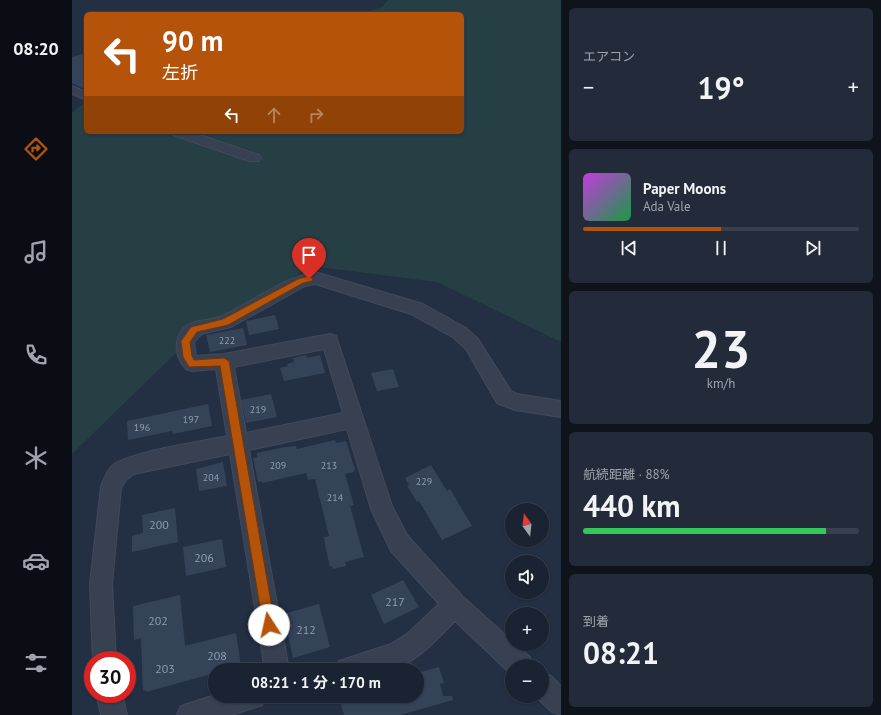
<!DOCTYPE html>
<html lang="ja">
<meta charset="utf-8">
<style>
body{margin:0;font-family:"PT Sans","Noto Sans JP",sans-serif;background:#232b3a;color:#f1f3f6;height:100vh;display:flex;flex-direction:column;font-size:15px;white-space:nowrap}
*{box-sizing:border-box;margin:0}
p{font-size:13px;color:#9fa4ac}
.icon{flex:none;width:22px;height:22px;fill:none;stroke:currentColor;stroke-width:2;stroke-linecap:round;stroke-linejoin:round}
.map{position:relative;flex:1;overflow:hidden}
.drawer{display:flex;flex-direction:column;gap:8px;padding:8px;background:#0e131c;width:320px}
.drawer>*{flex:none}
.top-card{position:absolute;left:12px;top:12px;width:380px;height:122px;border-radius:6px;box-shadow:0 1px 3px #0004,0 0 0 1px #38404d;background:#b45309;color:#fff;overflow:hidden}
.needle{width:26px;rotate:345deg}
.controls{position:absolute;left:433px;top:503px;display:grid;gap:8px}
.controls a{display:grid;place-items:center;width:44px;height:44px;border-radius:50%;background:#1a2332;box-shadow:0 1px 3px #0004,0 0 0 1px #38404d;font-size:20px}
.speed{position:absolute;left:12px;top:651px;display:flex;gap:8px;font-size:20px;font-weight:700;text-align:center}
.speed>*{display:grid;place-content:center;width:52px;height:52px;border-radius:50%;background:#1a2332;box-shadow:0 1px 3px #0004,0 0 0 1px #38404d;line-height:1}
.speed .limit{border:6px solid #d22;background:#fff;color:#111}
.pin{position:absolute;display:grid;place-items:center;width:34px;height:34px;color:#fff;margin:-41px -17px;border-radius:50% 50% 50% 0;rotate:-45deg;box-shadow:0 0 4px #0007}
.pin .icon{rotate:45deg}
.me{position:absolute;width:44px;margin:-22px;rotate:350deg;stroke-linejoin:round;filter:drop-shadow(0 0 3px #0008)}
.turn{display:flex;align-items:center;gap:14px;height:84px;padding:0 12px;font-size:18px}
.turn .icon{width:52px;height:52px;stroke-width:2.5}
.turn b{display:block;font-size:28px;line-height:34px}
.lanes{display:flex;align-items:center;height:38px;padding:0 12px;background:#0003;justify-content:center;gap:20px;direction:ltr}
.lanes .off{opacity:.35}
.big{font-size:30px;font-weight:700;line-height:1.1}
.drawer .widget{flex:1;display:flex;flex-direction:column;justify-content:center;gap:6px;min-width:0;padding:0 14px;border-radius:6px;background:#232b3a}
.drawer .dial{align-items:center;gap:0}
.dial b{font-size:52px;line-height:1}
.song{display:flex;align-items:center;gap:12px}
.cover{width:48px;height:48px;border-radius:6px;background:linear-gradient(135deg,hsl(290 70% 55%),hsl(140 70% 35%))}
.played{height:4px;border-radius:2px;background:linear-gradient(90deg,#b45309 50%,#38404d 50%)}
.keys{display:flex;justify-content:space-around;direction:ltr}
.heat{display:flex;justify-content:space-between;align-items:center;font-size:22px;direction:ltr}
.charge{height:6px;border-radius:3px;background:linear-gradient(90deg,#34c759 88%,#38404d 0)}
.trip{position:absolute;left:136px;top:663px;width:216px;height:40px;border-radius:20px;background:#1a2332;box-shadow:0 1px 3px #0004,0 0 0 1px #38404d;font-weight:700;line-height:40px;text-align:center}
main{display:flex;flex:1;min-height:0}
.dock{display:flex;flex-direction:column;width:72px;justify-content:space-around;align-items:center;background:#0a0e14;color:#9fa4ac}
.dock .icon{width:28px;height:28px}
.dock .active{color:#b45309}
.dock b{font-size:18px;color:#f1f3f6}
.map>svg:first-child{display:block}
.green{fill:#253f44}
.building{fill:#354359}
.lines{fill:none;stroke-linecap:round;stroke-linejoin:round}
.minor-casing{stroke:#414a5b;stroke-width:2}
.minor{fill:#384152;fill-rule:evenodd}
.route{fill:#b45309;stroke:#753606}
.labels{text-anchor:middle;dominant-baseline:central;stroke-width:4;stroke-linejoin:round;paint-order:stroke}
.number-label{font-size:10px;fill:#939cae}
.near-number-label{font-size:12px;fill:#939cae}
</style>
<main>
<nav class="dock">
<b>08:20</b>
<svg class="icon active" aria-label="directions" viewBox="0 0 24 24"><path d="M12 3l9 9-9 9-9-9zM9 14v-3h6M13 9l2 2-2 2"/></svg>
<svg class="icon" aria-label="music" viewBox="0 0 24 24"><path d="M9 18V5l10-2v13"/><circle cx="6" cy="18" r="3"/><circle cx="16" cy="16" r="3"/></svg>
<svg class="icon" aria-label="phone" viewBox="0 0 24 24"><path d="M5 4h4l2 5-3 2q2 4 5 5l2-3 5 2v4C11 20 4 13 5 4z"/></svg>
<svg class="icon" aria-label="climate" viewBox="0 0 24 24"><path d="M12 3v18M4 7l16 10M4 17L20 7"/></svg>
<svg class="icon" aria-label="car" viewBox="0 0 24 24"><path d="M5 17H2v-5l4-1 3-4h7l3 4 3 1v5h-3M9 17h6M6 11h13"/><circle cx="7" cy="17" r="2"/><circle cx="17" cy="17" r="2"/></svg>
<svg class="icon" aria-label="filters" viewBox="0 0 24 24"><path d="M4 7h16M4 17h16"/><circle cx="9" cy="7" r="2"/><circle cx="15" cy="17" r="2"/></svg>
</nav>
<div class="map">
<svg width="489" height="715" viewBox="0 0 489 715">
<rect width="100%" height="100%" fill="#232f43"/>
<path class="green" d="M 316,0 L 489,0 L 489,342 L 365,282 L 239,266 L 105,352 L 0,454 L 0,113 L 14,101 L 14,132 L 390,132 L 390,14 L 287,14 L 310,7 Z"/>
<path class="building" d="M 14,53 L 14,90 L 0,83 L 0,57 Z
M 203,315 L 207,329 L 177,335 L 174,321 Z
M 171,328 L 175,345 L 138,352 L 134,335 Z
M 234,355 L 235,358 L 248,355 L 253,373 L 212,381 L 208,368 L 216,366 L 215,364 L 222,362 L 221,358 Z
M 321,369 L 327,387 L 305,391 L 299,373 Z
M 199,394 L 205,417 L 174,423 L 169,400 Z
M 136,404 L 140,426 L 101,434 L 100,431 L 56,440 L 55,421 Z
M 263,440 L 264,443 L 274,441 L 283,469 L 282,472 L 273,474 L 282,505 L 278,506 L 292,557 L 273,562 L 274,566 L 261,569 L 260,566 L 258,567 L 253,545 L 252,537 L 257,536 L 243,479 L 236,480 L 234,473 L 190,483 L 190,481 L 186,482 L 181,458 L 185,457 L 185,453 L 213,447 L 224,446 L 225,449 Z
M 151,462 L 155,486 L 127,491 L 124,469 Z
M 359,465 L 375,491 L 378,489 L 400,526 L 370,540 L 347,501 L 345,502 L 335,486 L 337,485 L 333,478 Z
M 103,508 L 106,542 L 60,552 L 60,536 L 71,533 L 70,515 Z
M 150,539 L 154,567 L 114,576 L 111,547 Z
M 331,580 L 347,607 L 312,624 L 299,595 Z
M 108,595 L 113,646 L 164,633 L 169,666 L 156,670 L 143,670 L 143,673 L 74,692 L 75,690 L 71,691 L 69,638 L 62,640 L 61,606 Z
M 247,604 L 258,647 L 221,658 L 211,614 Z
M 367,667 L 372,683 L 368,684 L 371,696 L 380,696 L 381,700 L 328,715 L 272,715 L 267,696 L 345,696 L 345,673 Z"/>
<g class="lines">
<defs>
<path id="minor" d="M 0,86 L 14,92 L 14,100 L 0,94 Z
M 99,132 L 119,132 L 187,155 L 189,158 L 187,161 L 177,161 L 101,135 Z
M 243,272 L 351,304 L 394,328 L 406,339 L 439,391 L 445,394 L 489,401 L 489,417 L 443,410 L 425,403 L 394,349 L 382,338 L 339,314 L 243,284 L 233,286 L 159,327 L 129,334 L 122,342 L 124,356 L 152,354 L 258,334 L 264,336 L 320,506 L 335,535 L 391,597 L 440,641 L 440,644 L 443,644 L 458,657 L 461,666 L 440,666 L 440,675 L 383,621 C 364,640 344,664 316,670 C 300,673 280,670 264,670 L 267,661 L 319,644 L 335,634 L 367,604 L 319,551 L 299,509 L 275,429 L 177,450 L 217,670 L 193,670 L 158,454 L 62,474 L 54,480 L 49,488 L 40,584 L 44,660 L 21,660 L 21,663 L 18,584 L 29,486 C 32,479 35,470 41,465 C 60,451 129,442 155,436 L 144,369 L 120,371 L 114,369 C 104,358 101,343 110,330 C 120,318 137,322 150,316 C 181,302 208,279 243,272 ZM 252,349 L 271,413 L 174,433 L 162,367 Z
M 470,672 L 479,676 L 489,686 L 489,715 L 480,712 L 463,696 L 470,696 Z
M 24,694 L 50,694 L 55,715 L 29,715 Z
M 143,695 L 143,696 L 194,696 L 190,705 L 160,715 L 105,715 L 109,706 Z"/>
</defs>
<use href="#minor" class="minor-casing"/>
<use href="#minor" class="minor"/>
</g>
<path class="route" d="M 237,276 L 241,279 L 240,281 L 231,283 L 156,325 L 125,332 L 118,342 L 120,356 L 122,360 L 152,358 L 157,361 L 203,625 L 201,629 L 197,631 L 193,629 L 191,625 L 148,366 L 117,367 L 111,357 L 109,341 L 119,327 L 151,319 L 226,279 Z"/>
<g class="labels">
<g class="number-label">
<text x="155" y="340">222</text>
<text x="186" y="409">219</text>
<text x="119" y="419">197</text>
<text x="70" y="427">196</text>
<text x="206" y="465">209</text>
<text x="257" y="465">213</text>
<text x="139" y="477">204</text>
<text x="352" y="481">229</text>
<text x="263" y="497">214</text>
</g>
<g class="near-number-label">
<text x="87" y="524">200</text>
<text x="132" y="557">206</text>
<text x="323" y="601">217</text>
<text x="86" y="620">202</text>
<text x="234" y="629">212</text>
<text x="145" y="655">208</text>
<text x="93" y="668">203</text>
</g>
</g>
</svg>
<div class="controls">
<a><svg class="needle" viewBox="-14 -14 28 28"><path d="M0-13l5 13h-10z" fill="#e53935"/><path d="M0 13l5-13h-10z" fill="#9fa4ac"/></svg></a>
<a><svg class="icon" aria-label="sound" viewBox="0 0 24 24"><path d="M4 9h4l5-4v14l-5-4H4zM17 9q2 3 0 6"/></svg></a>
<a>+</a>
<a>−</a>
</div>
<div class="speed"><div class="limit">30</div></div>
<div class="pin" style="left:237px;top:279px;background:#d93025"><svg class="icon" aria-label="arrive" viewBox="0 0 24 24"><path d="M6 21V4h12l-3 4 3 4H6"/></svg></div>
<svg class="me" style="left:197px;top:625px" viewBox="-20 -20 40 40"><circle r="19" fill="#fff"/><path d="M0-13L10 11 0 6-10 11z" fill="#b45309"/></svg>
<div class="trip">08:21 · 1 分 · 170 m</div>
<div class="top-card">
<div class="turn"><svg class="icon" aria-label="left" viewBox="0 0 24 24"><path d="M17 20v-9H6M10 6l-5 5 5 5"/></svg><div><b>90 m</b>左折</div></div>
<div class="lanes"><svg class="icon" aria-label="left" viewBox="0 0 24 24"><path d="M17 20v-9H6M10 6l-5 5 5 5"/></svg><svg class="icon off" aria-label="ahead" viewBox="0 0 24 24"><path d="M12 20V5M6 11l6-6 6 6"/></svg><svg class="icon off" aria-label="right" viewBox="0 0 24 24"><path d="M7 20v-9h11M14 6l5 5-5 5"/></svg></div>
</div>
</div>
<section class="drawer">
<div class="widget"><p>エアコン</p>
<div class="heat"><a>−</a><b class="big">19°</b><a>+</a></div>
</div>
<div class="widget">
<div class="song"><i class="cover"></i><div><b>Paper Moons</b><p>Ada Vale</p></div></div>
<div class="played"></div>
<div class="keys"><svg class="icon" aria-label="previous" viewBox="0 0 24 24"><path d="M18 5L8 12l10 7zM5 5v14"/></svg><svg class="icon" aria-label="pause" viewBox="0 0 24 24"><path d="M8 5v14M16 5v14"/></svg><svg class="icon" aria-label="next" viewBox="0 0 24 24"><path d="M6 5l10 7-10 7zM19 5v14"/></svg></div>
</div>
<div class="widget dial"><b>23</b><p>km/h</p></div>
<div class="widget"><p>航続距離 · 88%</p><b class="big">440 km</b><div class="charge"></div></div>
<div class="widget"><p>到着</p><b class="big">08:21</b></div>
</section>
</main>
